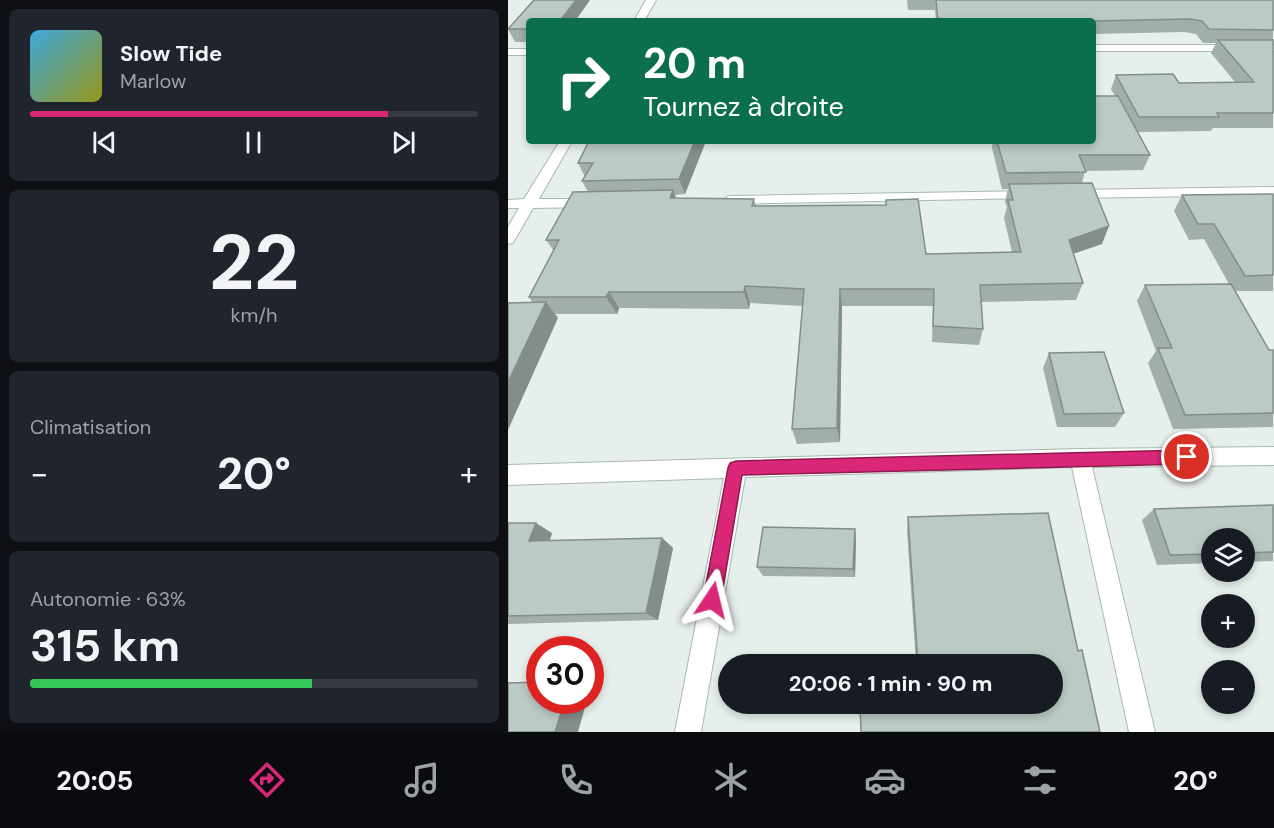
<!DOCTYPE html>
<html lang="fr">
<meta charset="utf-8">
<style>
body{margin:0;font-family:"DM Sans",sans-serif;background:#20242c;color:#f1f3f6;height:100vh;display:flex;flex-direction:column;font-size:22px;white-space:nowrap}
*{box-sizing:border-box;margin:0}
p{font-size:20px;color:#9ea1a6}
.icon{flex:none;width:33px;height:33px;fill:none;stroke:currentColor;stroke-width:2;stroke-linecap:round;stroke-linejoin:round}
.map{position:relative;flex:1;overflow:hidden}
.side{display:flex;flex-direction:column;gap:9px;padding:9px;background:#0d0f14;width:508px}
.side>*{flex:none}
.banner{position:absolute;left:18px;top:18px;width:570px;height:126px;border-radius:6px;box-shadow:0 3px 9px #0003;background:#0b6e4f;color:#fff;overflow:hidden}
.fabs{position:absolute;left:693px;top:528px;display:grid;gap:12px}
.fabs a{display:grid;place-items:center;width:54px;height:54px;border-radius:50%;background:#171b24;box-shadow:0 3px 9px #0003;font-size:30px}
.speed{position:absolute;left:18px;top:636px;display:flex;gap:12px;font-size:30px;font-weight:700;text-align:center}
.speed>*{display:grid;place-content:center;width:78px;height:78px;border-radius:50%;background:#171b24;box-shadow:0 3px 9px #0003;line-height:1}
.speed .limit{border:9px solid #d22;background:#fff;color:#111}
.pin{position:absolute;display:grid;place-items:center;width:51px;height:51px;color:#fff;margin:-26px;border:3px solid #fff;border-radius:50%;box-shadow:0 2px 6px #0007}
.me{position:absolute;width:66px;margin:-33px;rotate:10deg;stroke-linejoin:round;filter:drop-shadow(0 0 4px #0008)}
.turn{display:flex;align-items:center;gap:21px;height:126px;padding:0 18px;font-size:27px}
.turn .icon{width:78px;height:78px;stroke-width:2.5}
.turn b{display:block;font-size:42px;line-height:51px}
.big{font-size:45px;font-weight:700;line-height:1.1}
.side .widget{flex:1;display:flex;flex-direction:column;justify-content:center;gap:9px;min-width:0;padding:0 21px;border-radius:9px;background:#20242c}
.side .dial{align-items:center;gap:0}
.dial b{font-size:78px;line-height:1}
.song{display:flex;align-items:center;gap:18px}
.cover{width:72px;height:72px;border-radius:9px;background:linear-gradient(135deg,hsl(200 70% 55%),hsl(60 70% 35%))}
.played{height:6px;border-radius:3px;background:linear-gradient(90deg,#db2777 80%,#363941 80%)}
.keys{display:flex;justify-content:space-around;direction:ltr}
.heat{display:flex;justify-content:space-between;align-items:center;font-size:33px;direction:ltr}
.charge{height:9px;border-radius:4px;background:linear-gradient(90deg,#34c759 63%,#363941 0)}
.trip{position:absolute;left:210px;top:654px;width:345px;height:60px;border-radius:30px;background:#171b24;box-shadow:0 3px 9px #0003;font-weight:700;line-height:60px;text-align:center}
.menu{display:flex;height:96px;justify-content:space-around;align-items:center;background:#090b0e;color:#9ea1a6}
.menu .icon{width:42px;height:42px}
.menu .on{color:#db2777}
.menu b{font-size:27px;color:#f1f3f6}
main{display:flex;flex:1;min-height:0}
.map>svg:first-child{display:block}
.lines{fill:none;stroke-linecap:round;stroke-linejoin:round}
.minor-casing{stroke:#a8b8b2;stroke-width:2}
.minor{fill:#fff;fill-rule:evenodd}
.wall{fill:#a1aea9}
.shaded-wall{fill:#838d89}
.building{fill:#bbcac4;stroke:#838d89;stroke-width:1.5}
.route{fill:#db2777;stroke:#8e194d;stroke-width:1.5}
</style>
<main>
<section class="side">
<div class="widget">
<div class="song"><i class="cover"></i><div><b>Slow Tide</b><p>Marlow</p></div></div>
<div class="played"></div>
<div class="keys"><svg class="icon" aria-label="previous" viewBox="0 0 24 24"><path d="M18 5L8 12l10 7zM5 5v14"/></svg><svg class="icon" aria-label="pause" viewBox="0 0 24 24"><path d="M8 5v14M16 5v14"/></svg><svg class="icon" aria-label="next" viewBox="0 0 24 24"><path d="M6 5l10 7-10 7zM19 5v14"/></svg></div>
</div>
<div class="widget dial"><b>22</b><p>km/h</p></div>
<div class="widget"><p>Climatisation</p>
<div class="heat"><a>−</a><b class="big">20°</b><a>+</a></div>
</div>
<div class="widget"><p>Autonomie · 63%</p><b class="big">315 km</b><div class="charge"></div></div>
</section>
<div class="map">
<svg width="766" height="732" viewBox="0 0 766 732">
<rect width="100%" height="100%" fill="#e6efeb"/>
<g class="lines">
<defs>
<path id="minor" d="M 138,0 L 148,0 L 136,21 L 126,21 Z
M 585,45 L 766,45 L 766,51 L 585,51 Z
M 0,49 L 21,49 L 21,55 L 0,55 Z
M 52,141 L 64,141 L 31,199 L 83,199 L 90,203 L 83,207 L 25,208 L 5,243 L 0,244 L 0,227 L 11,208 L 0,208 L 0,200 L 16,199 Z
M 766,187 L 766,195 L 563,198 L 556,194 L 563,190 Z
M 524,191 L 531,195 L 529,198 L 221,204 L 214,200 L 221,196 Z
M 766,447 L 766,465 L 584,467 L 647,732 L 621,732 L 564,467 L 237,477 L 193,732 L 167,732 L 216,478 L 0,485 L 0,465 L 572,449 Z"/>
</defs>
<use href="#minor" class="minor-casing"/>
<use href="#minor" class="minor"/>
</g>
<path class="wall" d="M 26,0 L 82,0 L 67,21 L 21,21 L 21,42 L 7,42 L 0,29 Z
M 399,0 L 765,0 L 765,128 L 705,128 L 703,131 L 630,132 L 642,155 L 635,170 L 577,171 L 574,183 L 594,244 L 565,254 L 575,283 L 568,300 L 473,302 L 475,329 L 471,345 L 424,342 L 425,306 L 334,306 L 332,442 L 289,444 L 284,429 L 295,306 L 242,303 L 241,309 L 111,308 L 109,314 L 47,314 L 50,318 L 25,303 L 21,297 L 46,251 L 38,240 L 80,192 L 74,181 L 77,177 L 70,163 L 81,141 L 198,141 L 177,194 L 167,195 L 168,198 L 246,199 L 248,206 L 418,254 L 504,252 L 496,218 L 499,207 L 497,202 L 500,189 L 494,189 L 484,148 L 485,141 L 585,141 L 607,96 L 603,89 L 608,75 L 671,83 L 727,82 L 703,53 L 708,43 L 695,43 L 688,34 L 676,32 L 585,34 L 585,21 L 428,21 L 427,10 L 400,10 Z
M 765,194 L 765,291 L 728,291 L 761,350 L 765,350 L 765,427 L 665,429 L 640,363 L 648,351 L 629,301 L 637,285 L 721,284 L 696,239 L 681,240 L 666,211 L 674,195 Z
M 541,353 L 616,413 L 607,427 L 549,427 L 535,368 Z
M 765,505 L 765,561 L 736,562 L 736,538 L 704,538 L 704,563 L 649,565 L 634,520 L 646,509 Z
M 400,517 L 570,651 L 544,664 L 408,664 L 399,531 Z
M 0,523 L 44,533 L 42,541 L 154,538 L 165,548 L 150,620 L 0,624 Z
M 348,539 L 347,577 L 255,576 L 249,567 Z"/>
<path class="shaded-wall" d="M 68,0 L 82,0 L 67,21 L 52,21 Z
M 187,141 L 198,141 L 177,194 L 171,179 Z
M 165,190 L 172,208 L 162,198 Z
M 601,226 L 594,244 L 555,257 L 561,240 Z
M 237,286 L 242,303 L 241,309 L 236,292 Z
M 332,289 L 334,306 L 332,442 L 329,428 Z
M 101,292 L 111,308 L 109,314 L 98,297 Z
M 38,302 L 50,318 L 0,430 L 0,382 Z
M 28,523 L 44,533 L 38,551 L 21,541 Z
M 347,529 L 348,539 L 347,577 L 345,569 Z
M 154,538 L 165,548 L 150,620 L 138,613 Z
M 57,700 L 79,700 L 70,732 L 47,732 Z"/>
<path class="building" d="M 26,0 L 68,0 L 52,21 L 21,21 L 21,29 L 0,29 Z
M 428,0 L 765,0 L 765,30 L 701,29 L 694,21 L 681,19 L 584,21 L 430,21 Z
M 710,40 L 765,40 L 765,113 L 709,113 L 711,117 L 631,117 L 608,75 L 665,74 L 671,83 L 746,82 Z
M 585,96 L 610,96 L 642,155 L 571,155 L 578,172 L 498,173 L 489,141 L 585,141 Z
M 81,141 L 187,141 L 171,179 L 74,181 L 85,163 L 70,163 Z
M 584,183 L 601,226 L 561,240 L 575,283 L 472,285 L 475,329 L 425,326 L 426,289 L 332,289 L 329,428 L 284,429 L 296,289 L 237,286 L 236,292 L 101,292 L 98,297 L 21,297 L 51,240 L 38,240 L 65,192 L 165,190 L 162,198 L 246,199 L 244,206 L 378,205 L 378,200 L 410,199 L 418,254 L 513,252 L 500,200 L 505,200 L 501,184 Z
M 765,194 L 765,275 L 737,276 L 706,224 L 690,224 L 674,195 Z
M 723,284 L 761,350 L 765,350 L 765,413 L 677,415 L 650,348 L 664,348 L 637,285 Z
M 38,302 L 0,382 L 0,303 Z
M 596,352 L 616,413 L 556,414 L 541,353 Z
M 765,505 L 765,552 L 736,553 L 736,538 L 704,538 L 704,554 L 662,555 L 646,509 Z
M 540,513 L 570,651 L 574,650 L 592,732 L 353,732 L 352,704 L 544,704 L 544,664 L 410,664 L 400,517 Z
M 0,523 L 28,523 L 21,541 L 154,538 L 138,613 L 0,616 Z
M 255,527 L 347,529 L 345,569 L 249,567 Z
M 32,682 L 32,700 L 57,700 L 47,732 L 0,732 L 0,683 Z"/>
<path class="route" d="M 679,450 L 685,452 L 687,457 L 685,462 L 679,464 L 234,475 L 213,600 L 210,606 L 204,609 L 197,606 L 195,600 L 220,468 L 222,463 L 228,461 Z"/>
</svg>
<div class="fabs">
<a><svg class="icon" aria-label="layers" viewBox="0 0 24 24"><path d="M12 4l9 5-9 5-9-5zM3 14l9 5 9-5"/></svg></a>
<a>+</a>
<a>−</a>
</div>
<div class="speed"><div class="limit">30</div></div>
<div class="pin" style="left:679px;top:457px;background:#d93025"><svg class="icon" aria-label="arrive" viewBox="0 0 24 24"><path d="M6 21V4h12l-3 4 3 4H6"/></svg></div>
<svg class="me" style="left:204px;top:600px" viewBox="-20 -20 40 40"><path d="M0-17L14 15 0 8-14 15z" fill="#db2777" stroke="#fff" stroke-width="4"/></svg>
<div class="trip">20:06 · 1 min · 90 m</div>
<div class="banner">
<div class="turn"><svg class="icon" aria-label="right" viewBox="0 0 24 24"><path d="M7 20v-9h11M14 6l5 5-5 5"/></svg><div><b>20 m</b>Tournez à droite</div></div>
</div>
</div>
</main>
<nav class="menu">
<b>20:05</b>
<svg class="icon on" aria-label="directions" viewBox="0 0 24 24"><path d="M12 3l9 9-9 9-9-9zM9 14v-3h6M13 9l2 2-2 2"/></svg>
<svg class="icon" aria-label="music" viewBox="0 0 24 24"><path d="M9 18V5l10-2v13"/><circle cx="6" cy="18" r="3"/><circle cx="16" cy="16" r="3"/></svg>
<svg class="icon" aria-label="phone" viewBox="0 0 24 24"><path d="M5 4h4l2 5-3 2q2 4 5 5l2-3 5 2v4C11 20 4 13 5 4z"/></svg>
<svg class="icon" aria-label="climate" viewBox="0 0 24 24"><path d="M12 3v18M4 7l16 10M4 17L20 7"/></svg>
<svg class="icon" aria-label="car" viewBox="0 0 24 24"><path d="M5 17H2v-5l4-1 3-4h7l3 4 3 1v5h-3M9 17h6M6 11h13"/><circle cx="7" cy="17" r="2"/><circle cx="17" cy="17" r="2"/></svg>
<svg class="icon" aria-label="filters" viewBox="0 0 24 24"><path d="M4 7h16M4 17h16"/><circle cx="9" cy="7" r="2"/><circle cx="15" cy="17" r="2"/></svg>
<b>20°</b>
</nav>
